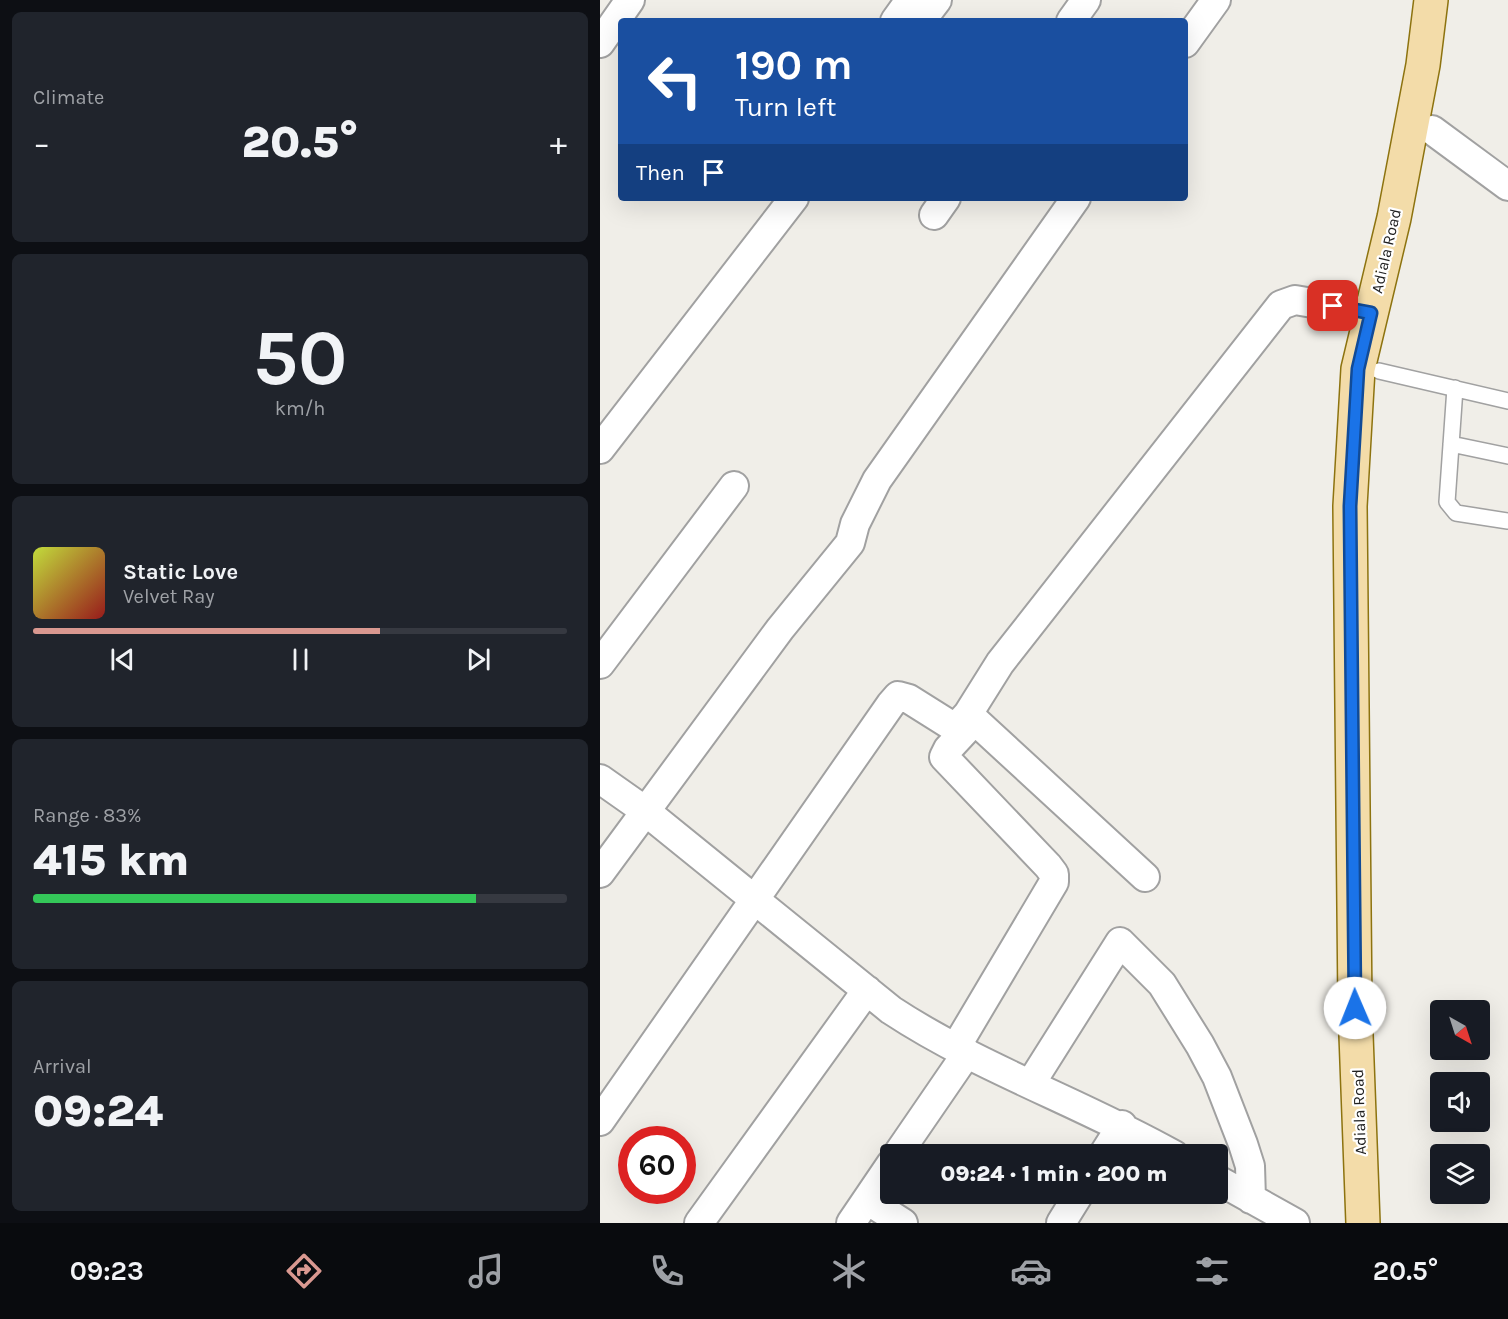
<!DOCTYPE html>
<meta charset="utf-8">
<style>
body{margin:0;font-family:Karla,sans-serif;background:#20242c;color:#f1f3f6;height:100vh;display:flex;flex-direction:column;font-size:22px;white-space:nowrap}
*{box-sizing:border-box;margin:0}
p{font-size:20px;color:#9ea1a6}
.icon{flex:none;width:33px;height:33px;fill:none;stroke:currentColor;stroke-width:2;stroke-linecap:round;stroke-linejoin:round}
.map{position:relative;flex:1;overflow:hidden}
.sheet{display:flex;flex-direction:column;gap:12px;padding:12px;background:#0d0f14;width:600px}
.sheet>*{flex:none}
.banner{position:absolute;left:18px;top:18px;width:570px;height:183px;border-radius:6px;box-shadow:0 6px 24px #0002;background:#1a4fa0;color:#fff;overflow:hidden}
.needle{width:39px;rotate:141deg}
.fabs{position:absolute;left:830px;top:1000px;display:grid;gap:12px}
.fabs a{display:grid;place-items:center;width:60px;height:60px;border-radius:6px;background:#171b24;box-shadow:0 6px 24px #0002;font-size:30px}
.speed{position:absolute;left:18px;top:1126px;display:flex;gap:12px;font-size:30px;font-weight:700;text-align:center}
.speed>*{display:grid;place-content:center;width:78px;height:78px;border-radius:50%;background:#171b24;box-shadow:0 6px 24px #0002;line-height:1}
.speed .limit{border:9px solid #d22;background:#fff;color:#111}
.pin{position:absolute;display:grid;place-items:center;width:51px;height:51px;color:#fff;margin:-26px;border-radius:12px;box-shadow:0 3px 9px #0006}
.me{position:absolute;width:66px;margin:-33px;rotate:359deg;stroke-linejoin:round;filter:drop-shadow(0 0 4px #0008)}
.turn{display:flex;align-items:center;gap:21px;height:126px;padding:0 18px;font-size:27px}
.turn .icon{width:78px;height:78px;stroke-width:2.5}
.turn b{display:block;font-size:42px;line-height:51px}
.then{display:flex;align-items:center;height:57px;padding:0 18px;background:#0003;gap:12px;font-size:22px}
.big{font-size:45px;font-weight:800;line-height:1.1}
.sheet .widget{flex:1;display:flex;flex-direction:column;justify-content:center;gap:9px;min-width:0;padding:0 21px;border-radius:9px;background:#20242c}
.sheet .dial{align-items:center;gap:0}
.dial b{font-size:78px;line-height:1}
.song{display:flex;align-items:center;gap:18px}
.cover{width:72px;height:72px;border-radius:9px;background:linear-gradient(135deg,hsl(70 70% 55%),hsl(0 70% 35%))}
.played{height:6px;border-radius:3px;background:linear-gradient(90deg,#d99890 65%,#363941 65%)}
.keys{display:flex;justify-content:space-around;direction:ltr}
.heat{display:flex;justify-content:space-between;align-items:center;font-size:33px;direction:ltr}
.charge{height:9px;border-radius:4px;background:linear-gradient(90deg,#34c759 83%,#363941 0)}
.trip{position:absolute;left:280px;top:1144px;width:348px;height:60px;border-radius:6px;background:#171b24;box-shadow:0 6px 24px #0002;font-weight:800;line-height:60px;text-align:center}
.menu{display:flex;height:96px;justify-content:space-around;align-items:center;background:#090b0e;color:#9ea1a6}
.menu .icon{width:42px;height:42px}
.menu .active{color:#d99890}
.menu b{font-size:27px;color:#f1f3f6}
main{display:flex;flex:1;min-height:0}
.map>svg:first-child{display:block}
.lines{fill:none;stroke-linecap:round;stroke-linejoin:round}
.lane-casing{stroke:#a1a1a1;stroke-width:18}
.street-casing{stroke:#a1a1a1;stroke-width:32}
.primary-casing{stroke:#8d730f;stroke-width:36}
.lane{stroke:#fff;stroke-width:15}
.street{stroke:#fff;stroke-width:28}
.primary{stroke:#f3dca9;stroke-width:33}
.route-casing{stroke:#114b97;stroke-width:15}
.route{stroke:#1a73e8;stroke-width:10}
.labels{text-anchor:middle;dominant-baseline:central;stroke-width:4.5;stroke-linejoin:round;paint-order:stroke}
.street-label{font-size:16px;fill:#202020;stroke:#fff}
</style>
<main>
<section class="sheet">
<div class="widget"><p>Climate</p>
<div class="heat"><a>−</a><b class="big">20.5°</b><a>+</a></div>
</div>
<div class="widget dial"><b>50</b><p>km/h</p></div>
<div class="widget">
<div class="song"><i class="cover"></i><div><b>Static Love</b><p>Velvet Ray</p></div></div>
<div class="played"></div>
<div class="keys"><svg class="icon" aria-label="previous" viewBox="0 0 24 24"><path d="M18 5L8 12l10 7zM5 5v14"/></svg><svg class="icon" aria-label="pause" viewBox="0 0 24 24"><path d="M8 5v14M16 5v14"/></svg><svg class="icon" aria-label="next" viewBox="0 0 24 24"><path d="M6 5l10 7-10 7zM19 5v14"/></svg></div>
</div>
<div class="widget"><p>Range · 83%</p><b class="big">415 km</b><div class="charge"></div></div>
<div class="widget"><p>Arrival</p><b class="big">09:24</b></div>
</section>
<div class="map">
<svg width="908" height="1223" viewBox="0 0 908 1223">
<rect width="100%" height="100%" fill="#f0eee8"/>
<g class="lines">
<defs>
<path id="lane" d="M 779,371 L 908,401
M 855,388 L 847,502 L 856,513 L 908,521
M 851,444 L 908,456"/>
<path id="street" d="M 295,21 L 310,0
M 321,21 L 337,0
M 471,21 L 486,0
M 0,43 L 30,0
M 585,43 L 616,0
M 832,130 L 908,186
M 334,215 L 346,198
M 0,449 L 194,198
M 0,664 L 134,486
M 0,779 L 44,810 L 291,1010 C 379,1068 482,1103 574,1155
M 0,873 L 180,629 L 250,543 L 255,524 L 277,480 L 476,198
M 545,877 L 368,714 L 400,663 L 681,305 L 695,300 L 771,313
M 356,1047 L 454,882 L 454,874 L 448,866 L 344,757 L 348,749 L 375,720
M 431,1083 L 520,942 L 562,984 L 600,1045 L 617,1077 L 643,1144 L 650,1166 L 651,1199
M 0,1121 L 291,704 L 298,696 L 309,699 L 352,726 L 358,725 L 368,714
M 297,1155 L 367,1053
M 503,1155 L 522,1125
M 618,1180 L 695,1223
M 267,1200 L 303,1223
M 99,1223 L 267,990
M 251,1223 L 291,1164
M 461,1223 L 479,1194"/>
<path id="primary" d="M 763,1223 L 755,1008 L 750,506 L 758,369 L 794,218 L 823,65 L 831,0"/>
</defs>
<use href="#lane" class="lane-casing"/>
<use href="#street" class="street-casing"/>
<use href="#primary" class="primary-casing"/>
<use href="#lane" class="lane"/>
<use href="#street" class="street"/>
<use href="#primary" class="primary"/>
</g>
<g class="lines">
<defs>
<path id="route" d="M 733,306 L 771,313 L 758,369 L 750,506 L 755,1008"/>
</defs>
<use href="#route" class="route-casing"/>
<use href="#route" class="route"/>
</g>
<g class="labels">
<g class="street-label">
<text transform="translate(786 251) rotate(-77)">Adiala Road</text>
<text transform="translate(759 1112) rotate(-92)">Adiala Road</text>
</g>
</g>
</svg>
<div class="fabs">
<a><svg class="needle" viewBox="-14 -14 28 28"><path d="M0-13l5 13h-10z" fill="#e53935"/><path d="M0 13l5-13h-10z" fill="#9ea1a6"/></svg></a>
<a><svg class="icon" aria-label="sound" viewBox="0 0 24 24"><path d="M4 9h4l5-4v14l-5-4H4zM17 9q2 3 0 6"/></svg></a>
<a><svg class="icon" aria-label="layers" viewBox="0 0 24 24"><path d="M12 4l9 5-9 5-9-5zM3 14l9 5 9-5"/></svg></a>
</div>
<div class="speed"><div class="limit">60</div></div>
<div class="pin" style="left:733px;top:306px;background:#d93025"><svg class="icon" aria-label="arrive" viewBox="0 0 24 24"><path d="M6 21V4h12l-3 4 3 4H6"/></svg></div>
<svg class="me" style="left:755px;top:1008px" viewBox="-20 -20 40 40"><circle r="19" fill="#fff"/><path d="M0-13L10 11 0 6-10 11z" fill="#1a73e8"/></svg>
<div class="trip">09:24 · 1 min · 200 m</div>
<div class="banner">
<div class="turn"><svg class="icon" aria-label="left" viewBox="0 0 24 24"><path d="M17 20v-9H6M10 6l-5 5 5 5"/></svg><div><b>190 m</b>Turn left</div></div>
<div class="then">Then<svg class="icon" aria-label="arrive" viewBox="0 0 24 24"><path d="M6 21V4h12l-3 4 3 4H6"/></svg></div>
</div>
</div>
</main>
<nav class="menu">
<b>09:23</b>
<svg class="icon active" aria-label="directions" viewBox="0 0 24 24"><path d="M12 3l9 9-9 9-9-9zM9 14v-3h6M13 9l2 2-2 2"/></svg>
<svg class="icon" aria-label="music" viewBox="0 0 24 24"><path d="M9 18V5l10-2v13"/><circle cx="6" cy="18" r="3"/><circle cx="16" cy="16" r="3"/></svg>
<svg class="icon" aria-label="phone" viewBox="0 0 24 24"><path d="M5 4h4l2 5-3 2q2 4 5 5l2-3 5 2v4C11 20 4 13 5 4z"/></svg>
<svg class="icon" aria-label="climate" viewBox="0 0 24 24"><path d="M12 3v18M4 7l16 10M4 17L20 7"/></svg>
<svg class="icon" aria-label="car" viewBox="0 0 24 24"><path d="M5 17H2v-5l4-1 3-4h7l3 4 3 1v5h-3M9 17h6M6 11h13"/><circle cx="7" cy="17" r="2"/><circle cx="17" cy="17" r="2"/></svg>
<svg class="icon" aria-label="filters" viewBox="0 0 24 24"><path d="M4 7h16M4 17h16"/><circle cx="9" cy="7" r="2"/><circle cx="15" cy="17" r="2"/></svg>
<b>20.5°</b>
</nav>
